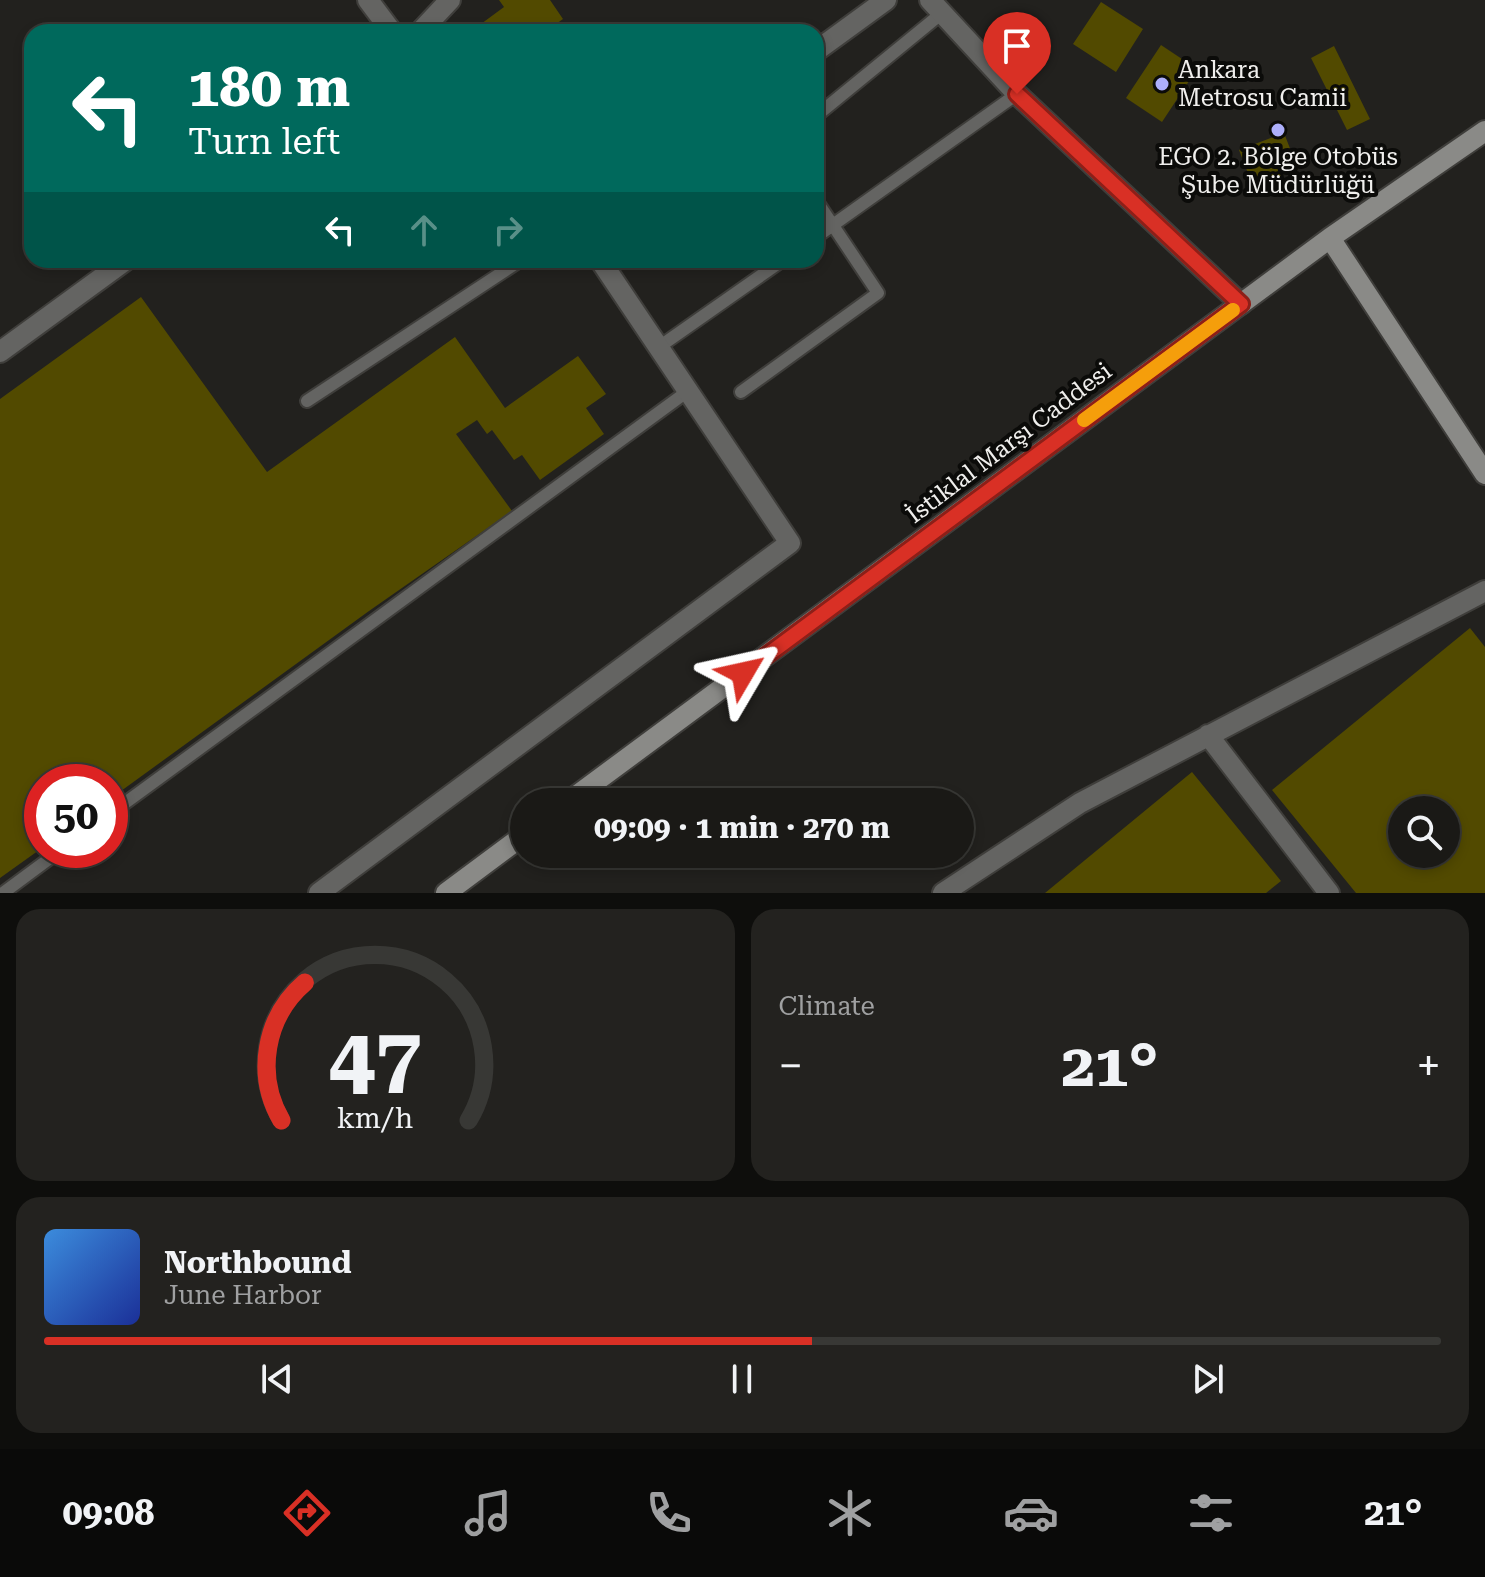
<!DOCTYPE html>
<meta charset="utf-8">
<style>
body{margin:0;font-family:"Roboto Serif",serif;background:#23221f;color:#f1f3f6;height:100vh;display:flex;flex-direction:column;font-size:30px;white-space:nowrap}
*{box-sizing:border-box;margin:0}
p{font-size:26px;color:#9fa0a1}
.icon{flex:none;width:44px;height:44px;fill:none;stroke:currentColor;stroke-width:2;stroke-linecap:round;stroke-linejoin:round}
.map{position:relative;height:893px;overflow:hidden}
.panel{display:flex;flex-direction:column;gap:16px;padding:16px;background:#0e0e0c;flex:1}
.panel>*{flex:none}
.banner{position:absolute;left:24px;top:24px;width:800px;height:244px;border-radius:24px;box-shadow:0 4px 12px #0003,0 0 0 2px #383835;background:#00695c;color:#fff;overflow:hidden}
.buttons{position:absolute;left:1388px;top:796px;display:grid;gap:16px}
.buttons a{display:grid;place-items:center;width:72px;height:72px;border-radius:50%;background:#1a1916;box-shadow:0 4px 12px #0003,0 0 0 2px #383835;font-size:40px}
.speed{position:absolute;left:24px;top:764px;display:flex;gap:16px;font-size:40px;font-weight:700;text-align:center}
.speed>*{display:grid;place-content:center;width:104px;height:104px;border-radius:50%;background:#1a1916;box-shadow:0 4px 12px #0003,0 0 0 2px #383835;line-height:1}
.speed .limit{border:12px solid #d22;background:#fff;color:#111}
.pin{position:absolute;display:grid;place-items:center;width:68px;height:68px;color:#fff;margin:-82px -34px;border-radius:50% 50% 50% 0;rotate:-45deg;box-shadow:0 0 8px #0007}
.pin .icon{rotate:45deg}
.me{position:absolute;width:88px;margin:-44px;rotate:54deg;stroke-linejoin:round;filter:drop-shadow(0 0 6px #0008)}
.turn{display:flex;align-items:center;gap:28px;height:168px;padding:0 32px;font-size:36px}
.turn .icon{width:104px;height:104px;stroke-width:2.5}
.turn b{display:block;font-size:56px;line-height:68px}
.lanes{display:flex;align-items:center;height:76px;padding:0 32px;background:#0003;justify-content:center;gap:40px;direction:ltr}
.lanes .off{opacity:.35}
.big{font-size:60px;font-weight:700;line-height:1.1}
.panel .tile{flex:1;display:flex;flex-direction:column;justify-content:center;gap:12px;min-width:0;padding:0 28px;border-radius:24px;background:#23221f}
.panel .dial{align-items:center;gap:0}
.dial svg{height:208px;overflow:visible;fill:none;stroke:#383835;stroke-width:7;stroke-linecap:round;text-anchor:middle}
.dial text{fill:#f1f3f6;stroke:none}
.song{display:flex;align-items:center;gap:24px}
.cover{width:96px;height:96px;border-radius:12px;background:linear-gradient(135deg,hsl(210 70% 55%),hsl(230 70% 35%))}
.played{height:8px;border-radius:4px;background:linear-gradient(90deg,#d93025 55%,#383835 55%)}
.keys{display:flex;justify-content:space-around;direction:ltr}
.heat{display:flex;justify-content:space-between;align-items:center;font-size:44px;direction:ltr}
.panel .tiles{flex:1;display:grid;gap:16px;grid-template-columns:1fr 1fr}
.tile:last-child{grid-column:span 2}
.trip{position:absolute;left:510px;top:788px;width:464px;height:80px;border-radius:40px;background:#1a1916;box-shadow:0 4px 12px #0003,0 0 0 2px #383835;font-weight:700;line-height:80px;text-align:center}
.dock{display:flex;height:128px;justify-content:space-around;align-items:center;background:#0a0a09;color:#9fa0a1}
.dock .icon{width:56px;height:56px}
.dock .on{color:#d93025}
.dock b{font-size:36px;color:#f1f3f6}
.map>svg:first-child{display:block}
.building{fill:#524a00;fill-rule:evenodd}
.lines{fill:none;stroke-linecap:round;stroke-linejoin:round}
.lane-casing{stroke:#3f3e3b;stroke-width:16}
.street-casing{stroke:#3f3e3b;stroke-width:24}
.secondary-casing{stroke:#3f3e3b;stroke-width:24}
.lane{stroke:#646462;stroke-width:12}
.street{stroke:#646462;stroke-width:20}
.secondary{stroke:#8a8a87;stroke-width:20}
.route-casing{stroke:#8d1f18;stroke-width:20}
.route{stroke:#d93025;stroke-width:14}
.slow{stroke:#f59e0b;stroke-width:14}
.poi-dot{fill:#adaffb;stroke:#0b0b09;stroke-width:3}
.labels{text-anchor:middle;dominant-baseline:central;stroke-width:8;stroke-linejoin:round;paint-order:stroke}
.poi-label{font-size:24px;fill:#f0efed;stroke:#0b0b09;text-anchor:start}
.street-label{font-size:24px;fill:#f0efed;stroke:#0b0b09}
</style>
<div class="map">
<svg width="1485" height="893" viewBox="0 0 1485 893">
<rect width="100%" height="100%" fill="#22211e"/>
<path class="building" d="M 499,0 L 550,0 L 563,19 L 545,32 L 470,32 L 504,7 Z
M 1101,2 L 1143,29 L 1116,72 L 1073,44 Z
M 1161,45 L 1197,69 L 1162,122 L 1126,98 Z
M 1334,46 L 1370,119 L 1347,130 L 1311,58 Z
M 1284,133 L 1298,169 L 1253,186 L 1239,150 Z
M 141,297 L 267,472 L 455,337 L 505,408 L 578,356 L 606,394 L 586,408 L 604,434 L 540,480 L 522,455 L 514,460 L 492,430 L 487,434 L 477,420 L 456,434 L 512,511 L 369,611 L 110,799 L 110,782 L 42,782 L 42,848 L 0,878 L 0,399 Z
M 1470,628 L 1485,647 L 1485,893 L 1356,893 L 1272,790 ZM 1402,810 L 1446,810 L 1446,854 L 1402,854 Z
M 1192,772 L 1281,881 L 1266,893 L 1045,893 Z"/>
<g class="lines">
<defs>
<path id="lane" d="M 816,116 L 942,13
M 816,237 L 1017,94
M 659,347 L 783,260
M 741,392 L 878,293 L 816,200
M 307,401 L 521,260
M 110,814 L 688,391
M 3,893 L 61,850"/>
<path id="street" d="M 368,0 L 392,32
M 930,0 L 1017,94 L 1241,304
M 420,32 L 450,0
M 816,51 L 886,0
M 0,352 L 126,260
M 1208,735 L 1329,893
M 319,893 L 790,543 L 600,260
M 943,893 L 1080,803 L 1485,591"/>
<path id="secondary" d="M 1330,238 L 1485,474
M 568,802 L 1330,238 L 1485,131
M 446,893 L 524,835"/>
</defs>
<use href="#lane" class="lane-casing"/>
<use href="#street" class="street-casing"/>
<use href="#secondary" class="secondary-casing"/>
<use href="#lane" class="lane"/>
<use href="#street" class="street"/>
<use href="#secondary" class="secondary"/>
</g>
<g class="lines">
<defs>
<path id="route" d="M 743,673 L 1241,304 L 1017,94"/>
</defs>
<use href="#route" class="route-casing"/>
<use href="#route" class="route"/>
<path class="slow" d="M 1084,420 L 1233,310"/>
</g>
<g class="poi-dot">
<circle cx="1162" cy="84" r="8"/>
<circle cx="1278" cy="130" r="8"/>
</g>
<g class="labels">
<g class="poi-label">
<text x="1178" y="70">Ankara<tspan x="1178" dy="28">Metrosu Camii</tspan></text>
<text x="1278" y="157" text-anchor="middle">EGO 2. Bölge Otobüs<tspan x="1278" dy="28">Şube Müdürlüğü</tspan></text>
</g>
<g class="street-label">
<text transform="translate(1009 443) rotate(-37)">İstiklal Marşı Caddesi</text>
</g>
</g>
</svg>
<div class="buttons">
<a><svg class="icon" aria-label="search" viewBox="0 0 24 24"><circle cx="10" cy="10" r="6"/><path d="M15 15l6 6"/></svg></a>
</div>
<div class="speed"><div class="limit">50</div></div>
<div class="pin" style="left:1017px;top:94px;background:#d93025"><svg class="icon" aria-label="arrive" viewBox="0 0 24 24"><path d="M6 21V4h12l-3 4 3 4H6"/></svg></div>
<svg class="me" style="left:743px;top:673px" viewBox="-20 -20 40 40"><path d="M0-17L14 15 0 8-14 15z" fill="#d93025" stroke="#fff" stroke-width="4"/></svg>
<div class="trip">09:09 · 1 min · 270 m</div>
<div class="banner">
<div class="turn"><svg class="icon" aria-label="left" viewBox="0 0 24 24"><path d="M17 20v-9H6M10 6l-5 5 5 5"/></svg><div><b>180 m</b>Turn left</div></div>
<div class="lanes"><svg class="icon" aria-label="left" viewBox="0 0 24 24"><path d="M17 20v-9H6M10 6l-5 5 5 5"/></svg><svg class="icon off" aria-label="ahead" viewBox="0 0 24 24"><path d="M12 20V5M6 11l6-6 6 6"/></svg><svg class="icon off" aria-label="right" viewBox="0 0 24 24"><path d="M7 20v-9h11M14 6l5 5-5 5"/></svg></div>
</div>
</div>
<section class="panel">
<div class="tiles">
<div class="tile dial"><svg viewBox="0 0 100 80">
<path d="M14 69A42 42 0 1 1 86 69"/>
<path d="M14 69A42 42 0 0 1 23 16" stroke="#d93025"/>
<text x="50" y="56" font-size="32" font-weight="700">47</text>
<text x="50" y="72" font-size="11">km/h</text>
</svg></div>
<div class="tile"><p>Climate</p>
<div class="heat"><a>−</a><b class="big">21°</b><a>+</a></div>
</div>
<div class="tile">
<div class="song"><i class="cover"></i><div><b>Northbound</b><p>June Harbor</p></div></div>
<div class="played"></div>
<div class="keys"><svg class="icon" aria-label="previous" viewBox="0 0 24 24"><path d="M18 5L8 12l10 7zM5 5v14"/></svg><svg class="icon" aria-label="pause" viewBox="0 0 24 24"><path d="M8 5v14M16 5v14"/></svg><svg class="icon" aria-label="next" viewBox="0 0 24 24"><path d="M6 5l10 7-10 7zM19 5v14"/></svg></div>
</div>
</div>
</section>
<nav class="dock">
<b>09:08</b>
<svg class="icon on" aria-label="directions" viewBox="0 0 24 24"><path d="M12 3l9 9-9 9-9-9zM9 14v-3h6M13 9l2 2-2 2"/></svg>
<svg class="icon" aria-label="music" viewBox="0 0 24 24"><path d="M9 18V5l10-2v13"/><circle cx="6" cy="18" r="3"/><circle cx="16" cy="16" r="3"/></svg>
<svg class="icon" aria-label="phone" viewBox="0 0 24 24"><path d="M5 4h4l2 5-3 2q2 4 5 5l2-3 5 2v4C11 20 4 13 5 4z"/></svg>
<svg class="icon" aria-label="climate" viewBox="0 0 24 24"><path d="M12 3v18M4 7l16 10M4 17L20 7"/></svg>
<svg class="icon" aria-label="car" viewBox="0 0 24 24"><path d="M5 17H2v-5l4-1 3-4h7l3 4 3 1v5h-3M9 17h6M6 11h13"/><circle cx="7" cy="17" r="2"/><circle cx="17" cy="17" r="2"/></svg>
<svg class="icon" aria-label="filters" viewBox="0 0 24 24"><path d="M4 7h16M4 17h16"/><circle cx="9" cy="7" r="2"/><circle cx="15" cy="17" r="2"/></svg>
<b>21°</b>
</nav>
